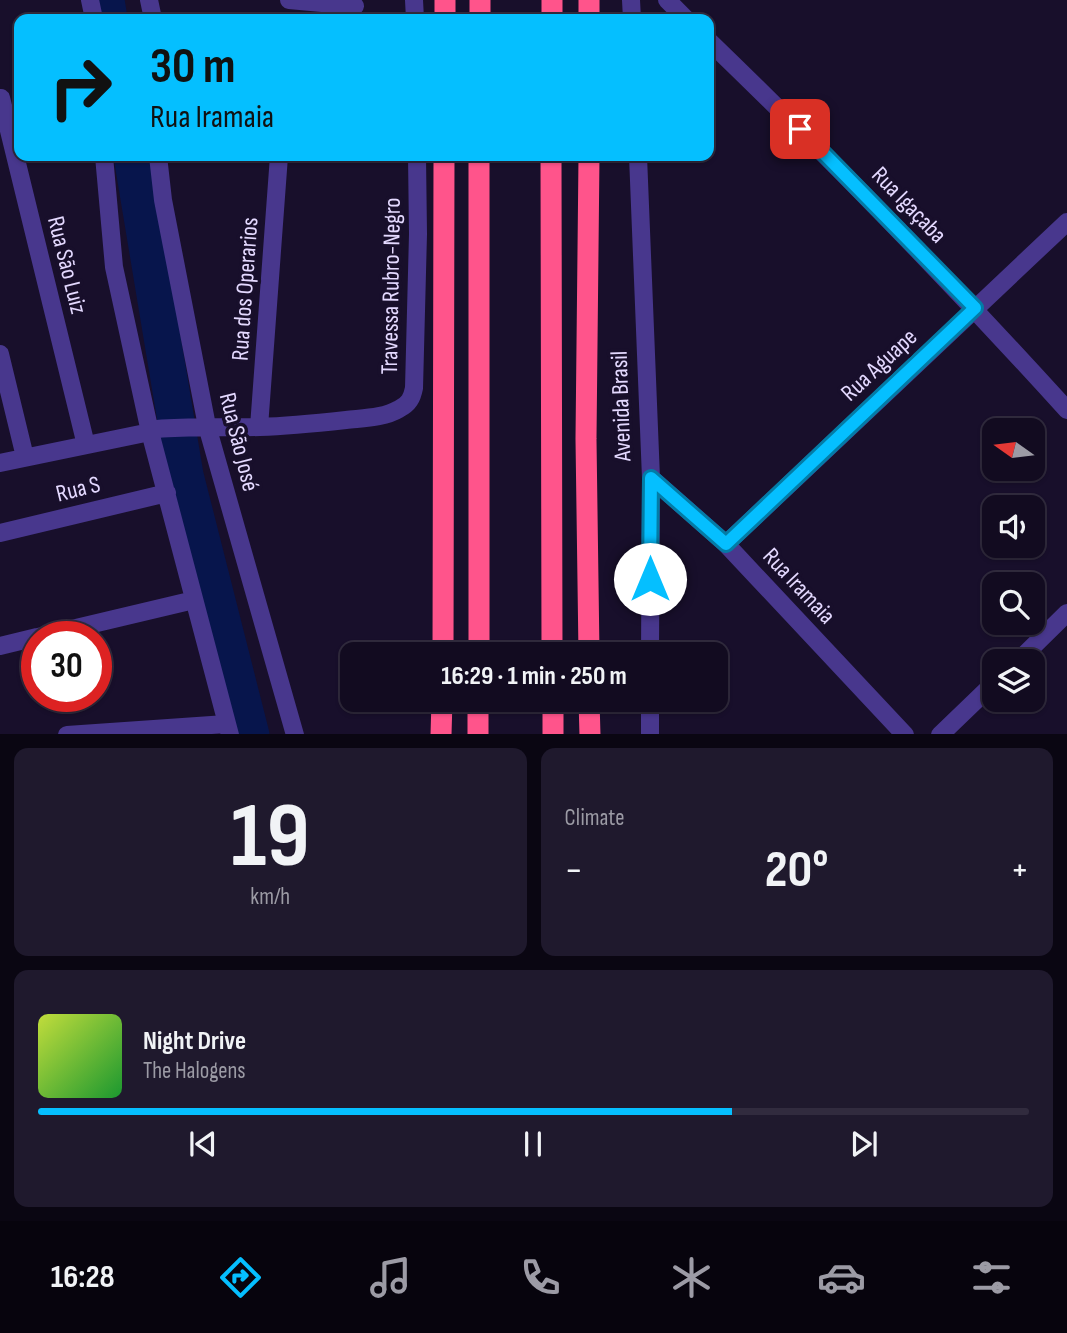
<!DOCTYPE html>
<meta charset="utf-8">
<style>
body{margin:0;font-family:"Sofia Sans Condensed",sans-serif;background:#1f192d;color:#f1f3f6;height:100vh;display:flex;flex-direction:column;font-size:26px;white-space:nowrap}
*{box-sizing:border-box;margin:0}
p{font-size:23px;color:#9c9ba5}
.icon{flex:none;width:38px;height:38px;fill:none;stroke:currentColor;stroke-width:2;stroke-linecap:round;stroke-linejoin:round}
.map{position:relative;height:734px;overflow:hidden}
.details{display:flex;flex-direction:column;gap:14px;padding:14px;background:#0a0612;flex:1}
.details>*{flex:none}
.banner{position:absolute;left:14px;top:14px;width:700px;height:147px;border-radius:14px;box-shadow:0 2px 5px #0004,0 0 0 2px #312b3e;background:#05bfff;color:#111;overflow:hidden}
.needle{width:46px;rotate:284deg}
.tools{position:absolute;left:982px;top:418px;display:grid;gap:14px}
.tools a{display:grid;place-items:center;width:63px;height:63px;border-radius:14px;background:#120b20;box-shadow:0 2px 5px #0004,0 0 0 2px #312b3e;font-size:35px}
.speed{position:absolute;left:21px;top:621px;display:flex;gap:14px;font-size:35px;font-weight:700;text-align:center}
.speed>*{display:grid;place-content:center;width:91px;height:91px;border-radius:50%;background:#120b20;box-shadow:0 2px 5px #0004,0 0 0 2px #312b3e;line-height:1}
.speed .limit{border:10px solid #d22;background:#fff;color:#111}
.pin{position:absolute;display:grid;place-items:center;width:60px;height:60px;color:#fff;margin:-30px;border-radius:14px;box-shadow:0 4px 10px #0006}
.me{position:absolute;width:77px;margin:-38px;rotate:0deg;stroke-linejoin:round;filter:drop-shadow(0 0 5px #0008)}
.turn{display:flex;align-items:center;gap:24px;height:147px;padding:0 21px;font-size:32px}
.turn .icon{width:91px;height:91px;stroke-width:2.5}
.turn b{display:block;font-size:49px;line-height:60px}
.big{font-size:52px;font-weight:700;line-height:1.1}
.details .widget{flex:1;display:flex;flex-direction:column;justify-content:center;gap:10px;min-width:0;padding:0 24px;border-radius:14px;background:#1f192d}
.details .dial{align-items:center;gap:0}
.dial b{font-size:91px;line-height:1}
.song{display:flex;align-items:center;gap:21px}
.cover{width:84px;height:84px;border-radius:10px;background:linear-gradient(135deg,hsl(70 70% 55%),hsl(130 70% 35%))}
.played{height:7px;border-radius:4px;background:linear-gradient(90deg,#05bfff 70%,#312b3e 70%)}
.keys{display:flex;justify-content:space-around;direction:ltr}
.heat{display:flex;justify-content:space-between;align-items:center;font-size:38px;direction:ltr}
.details .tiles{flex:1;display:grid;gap:14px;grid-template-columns:1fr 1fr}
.widget:last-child{grid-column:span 2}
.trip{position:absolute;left:340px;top:642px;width:388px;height:70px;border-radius:14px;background:#120b20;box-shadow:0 2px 5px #0004,0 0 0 2px #312b3e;font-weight:700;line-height:70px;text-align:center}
.tabs{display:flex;height:112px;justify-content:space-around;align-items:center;background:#07040d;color:#9c9ba5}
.tabs .icon{width:49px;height:49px}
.tabs .on{color:#05bfff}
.tabs b{font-size:32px;color:#f1f3f6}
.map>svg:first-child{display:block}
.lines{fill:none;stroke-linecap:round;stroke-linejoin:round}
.river{stroke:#07154c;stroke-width:37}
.street{stroke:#48378d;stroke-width:18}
.highway{stroke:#ff548b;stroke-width:21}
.route-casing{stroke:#037ca6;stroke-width:18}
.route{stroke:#05bfff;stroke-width:12}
.labels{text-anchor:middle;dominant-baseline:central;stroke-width:7;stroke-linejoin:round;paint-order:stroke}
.street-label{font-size:24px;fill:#e4d9ff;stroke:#180f2b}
</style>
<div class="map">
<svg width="1067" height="735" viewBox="0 0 1067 735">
<rect width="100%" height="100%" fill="#180f2b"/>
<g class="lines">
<path class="river" d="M 106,0 L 109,19
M 132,156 L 185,475 L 251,735"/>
<path class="street" d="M 90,0 L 94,19
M 149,0 L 153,19
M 289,0 L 355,6
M 414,0 L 415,19
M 631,0 L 632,19
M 667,0 L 686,19
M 709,41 C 832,160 952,283 1067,410
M 1,98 L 86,445
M 104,156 L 114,267 L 150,432 L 230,735
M 158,156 L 163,200 L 207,426 L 295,735
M 638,156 L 651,478 L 650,654
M 0,354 L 25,457
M 259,427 L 279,156
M 157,429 C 191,426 225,428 260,427 C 289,426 318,423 346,420 C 363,418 384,418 399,409 C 409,404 412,398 414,388 L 418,234 L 417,156
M 0,463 L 150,432
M 651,478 L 726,544 L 905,735
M 0,533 L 167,493
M 726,544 L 1067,222
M 38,637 L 194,600
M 0,646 L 37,637
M 1017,662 L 1067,613
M 67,735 L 226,724
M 650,735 L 650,700
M 940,735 L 994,683"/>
<path class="highway" d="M 589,0 L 589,19
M 445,19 L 445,0
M 480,19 L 480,0
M 552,19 L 552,0
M 551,156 L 552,654
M 443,654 L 444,156
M 479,654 L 479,156
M 589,654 L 586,439 L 589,156
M 553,700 L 553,735
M 589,700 L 590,735
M 441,735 L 442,700
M 478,735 L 478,700"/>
</g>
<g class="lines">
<defs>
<path id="route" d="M 650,579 L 651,478 L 726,544 L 975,308 L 800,129"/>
</defs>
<use href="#route" class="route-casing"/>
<use href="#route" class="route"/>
</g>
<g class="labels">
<g class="street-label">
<text transform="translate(909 205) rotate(46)">Rua Igaçaba</text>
<text transform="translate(67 265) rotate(76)">Rua São Luiz</text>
<text transform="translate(391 286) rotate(-89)">Travessa Rubro-Negro</text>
<text transform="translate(245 289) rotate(-86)">Rua dos Operarios</text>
<text transform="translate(879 365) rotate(-43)">Rua Aguape</text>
<text transform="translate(621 406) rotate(-92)">Avenida Brasil</text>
<text transform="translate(239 442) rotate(76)">Rua São José</text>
<text transform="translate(78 489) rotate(-14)">Rua S</text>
<text transform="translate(799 586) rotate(47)">Rua Iramaia</text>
</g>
</g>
</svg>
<div class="tools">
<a><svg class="needle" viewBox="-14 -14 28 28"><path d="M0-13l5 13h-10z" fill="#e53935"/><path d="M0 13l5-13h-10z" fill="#9c9ba5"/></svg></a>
<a><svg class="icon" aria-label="sound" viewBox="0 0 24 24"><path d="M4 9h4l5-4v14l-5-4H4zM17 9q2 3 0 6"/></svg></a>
<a><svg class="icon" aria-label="search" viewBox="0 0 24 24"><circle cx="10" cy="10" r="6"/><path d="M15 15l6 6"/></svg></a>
<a><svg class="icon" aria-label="layers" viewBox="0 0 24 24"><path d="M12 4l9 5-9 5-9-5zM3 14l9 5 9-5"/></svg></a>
</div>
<div class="speed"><div class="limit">30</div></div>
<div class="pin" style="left:800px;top:129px;background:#d93025"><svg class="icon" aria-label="arrive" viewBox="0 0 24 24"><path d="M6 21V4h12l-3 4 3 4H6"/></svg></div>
<svg class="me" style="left:650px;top:579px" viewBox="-20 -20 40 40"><circle r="19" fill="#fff"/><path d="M0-13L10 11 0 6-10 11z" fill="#05bfff"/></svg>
<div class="trip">16:29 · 1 min · 250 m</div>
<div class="banner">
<div class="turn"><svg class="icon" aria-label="right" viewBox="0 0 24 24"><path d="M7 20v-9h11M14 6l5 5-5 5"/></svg><div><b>30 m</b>Rua Iramaia</div></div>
</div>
</div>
<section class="details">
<div class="tiles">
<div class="widget dial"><b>19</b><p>km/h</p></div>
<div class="widget"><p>Climate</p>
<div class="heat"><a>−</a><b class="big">20°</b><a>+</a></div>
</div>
<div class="widget">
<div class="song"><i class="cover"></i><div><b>Night Drive</b><p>The Halogens</p></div></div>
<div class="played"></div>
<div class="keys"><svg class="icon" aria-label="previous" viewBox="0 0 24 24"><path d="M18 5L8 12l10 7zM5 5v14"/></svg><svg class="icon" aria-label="pause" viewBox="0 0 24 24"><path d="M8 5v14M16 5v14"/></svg><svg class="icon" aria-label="next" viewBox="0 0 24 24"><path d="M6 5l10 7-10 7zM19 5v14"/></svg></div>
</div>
</div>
</section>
<nav class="tabs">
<b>16:28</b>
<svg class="icon on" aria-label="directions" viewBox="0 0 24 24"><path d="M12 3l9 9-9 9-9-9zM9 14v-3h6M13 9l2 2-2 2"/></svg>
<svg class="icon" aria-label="music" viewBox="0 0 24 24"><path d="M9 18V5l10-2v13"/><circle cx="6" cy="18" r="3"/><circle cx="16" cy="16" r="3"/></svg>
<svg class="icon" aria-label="phone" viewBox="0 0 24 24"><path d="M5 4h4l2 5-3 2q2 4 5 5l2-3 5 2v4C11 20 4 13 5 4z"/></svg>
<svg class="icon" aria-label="climate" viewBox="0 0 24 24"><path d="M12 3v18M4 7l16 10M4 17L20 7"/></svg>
<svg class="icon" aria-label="car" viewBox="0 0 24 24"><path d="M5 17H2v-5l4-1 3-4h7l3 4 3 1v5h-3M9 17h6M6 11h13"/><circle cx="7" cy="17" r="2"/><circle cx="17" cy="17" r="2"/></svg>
<svg class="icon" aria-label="filters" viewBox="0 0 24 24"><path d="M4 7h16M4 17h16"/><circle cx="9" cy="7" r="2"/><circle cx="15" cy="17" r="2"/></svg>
</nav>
